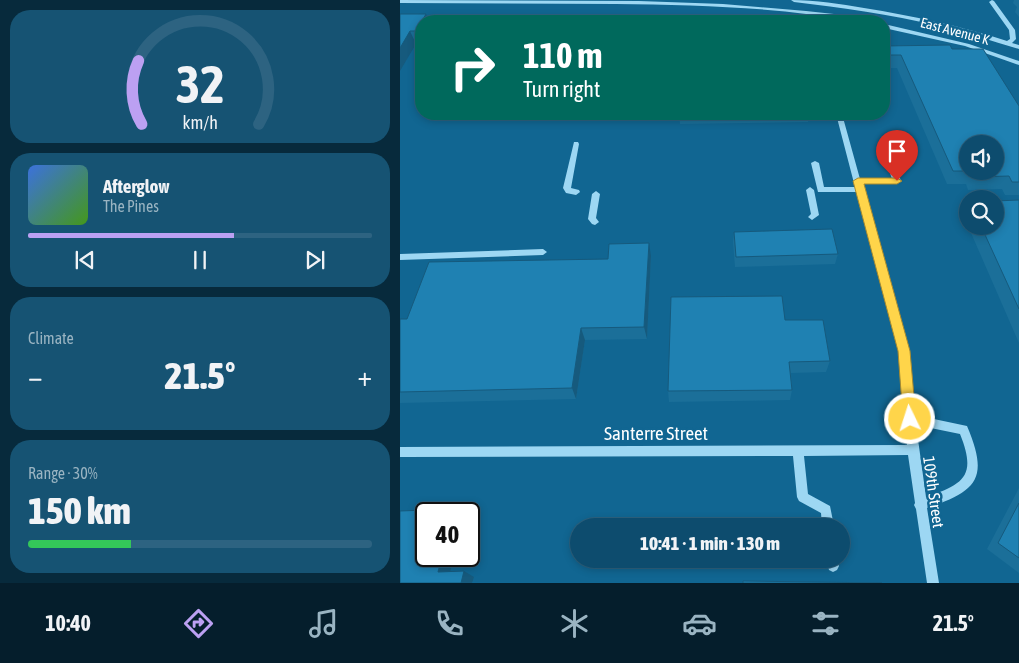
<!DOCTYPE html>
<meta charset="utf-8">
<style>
body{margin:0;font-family:"Asap Condensed",sans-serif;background:#165373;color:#f1f3f6;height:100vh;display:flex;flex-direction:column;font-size:19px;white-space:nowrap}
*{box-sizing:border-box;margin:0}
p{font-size:16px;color:#9ab4c2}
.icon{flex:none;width:28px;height:28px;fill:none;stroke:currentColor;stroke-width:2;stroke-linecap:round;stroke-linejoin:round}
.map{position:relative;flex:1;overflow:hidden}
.side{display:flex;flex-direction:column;gap:10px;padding:10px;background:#072a3c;width:400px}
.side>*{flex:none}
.hud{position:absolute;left:15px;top:15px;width:475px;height:105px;border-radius:20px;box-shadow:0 2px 8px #0003,0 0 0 1px #2d6381;background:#00695c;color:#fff;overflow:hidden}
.tools{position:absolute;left:559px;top:135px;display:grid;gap:10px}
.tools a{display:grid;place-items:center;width:45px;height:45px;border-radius:50%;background:#0d4c6e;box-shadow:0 2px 8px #0003,0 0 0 1px #2d6381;font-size:25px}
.speed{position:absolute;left:15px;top:502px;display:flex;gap:10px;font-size:25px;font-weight:700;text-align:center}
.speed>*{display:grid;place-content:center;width:65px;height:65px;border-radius:50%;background:#0d4c6e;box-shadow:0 2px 8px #0003,0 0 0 1px #2d6381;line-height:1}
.speed .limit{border:2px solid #111;border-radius:8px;background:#fff;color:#111}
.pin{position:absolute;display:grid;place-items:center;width:42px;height:42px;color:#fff;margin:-51px -21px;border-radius:50% 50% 50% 0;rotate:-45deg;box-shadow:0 0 5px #0007}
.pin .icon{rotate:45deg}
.me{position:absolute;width:55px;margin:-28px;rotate:356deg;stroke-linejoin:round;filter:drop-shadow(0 0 4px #0008)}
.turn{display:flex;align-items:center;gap:18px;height:105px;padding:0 25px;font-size:22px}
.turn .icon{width:65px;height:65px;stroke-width:2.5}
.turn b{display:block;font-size:35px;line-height:42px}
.big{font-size:38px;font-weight:800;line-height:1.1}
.side .tile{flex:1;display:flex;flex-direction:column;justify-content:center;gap:8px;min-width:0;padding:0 18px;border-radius:20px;background:#165373}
.side .dial{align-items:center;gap:0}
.dial svg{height:130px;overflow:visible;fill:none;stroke:#2d6381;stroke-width:7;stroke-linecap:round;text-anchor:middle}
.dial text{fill:#f1f3f6;stroke:none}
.song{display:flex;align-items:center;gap:15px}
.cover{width:60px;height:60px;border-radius:8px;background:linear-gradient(135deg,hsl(220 70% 55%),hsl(100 70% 35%))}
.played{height:5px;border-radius:2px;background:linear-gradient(90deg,#bca0f2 60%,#2d6381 60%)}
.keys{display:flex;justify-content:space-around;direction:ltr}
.heat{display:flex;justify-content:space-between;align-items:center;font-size:28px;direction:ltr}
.charge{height:8px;border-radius:4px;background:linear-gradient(90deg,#34c759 30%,#2d6381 0)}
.trip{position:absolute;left:170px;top:518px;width:280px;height:50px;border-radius:25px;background:#0d4c6e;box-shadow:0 2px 8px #0003,0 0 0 1px #2d6381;font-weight:800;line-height:50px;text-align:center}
.menu{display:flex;height:80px;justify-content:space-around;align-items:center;background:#051e2c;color:#9ab4c2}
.menu .icon{width:35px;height:35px}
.menu .current{color:#bca0f2}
.menu b{font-size:22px;color:#f1f3f6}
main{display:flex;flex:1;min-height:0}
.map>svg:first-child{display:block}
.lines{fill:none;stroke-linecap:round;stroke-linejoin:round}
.minor{fill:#9dd7f3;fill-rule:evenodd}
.wall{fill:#1b6f99}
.shaded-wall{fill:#165a7d}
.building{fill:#1f81b2;stroke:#165a7d}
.route{fill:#ffd54a;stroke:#a68a30}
.labels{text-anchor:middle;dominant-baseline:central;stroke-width:5;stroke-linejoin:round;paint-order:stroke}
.far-street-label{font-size:14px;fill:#fff;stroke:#116692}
.street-label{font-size:16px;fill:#fff;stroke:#116692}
.near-street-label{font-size:19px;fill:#fff;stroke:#116692}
</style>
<main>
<section class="side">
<div class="tile dial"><svg viewBox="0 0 100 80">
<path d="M14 69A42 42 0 1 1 86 69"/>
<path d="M14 69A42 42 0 0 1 12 30" stroke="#bca0f2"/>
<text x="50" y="56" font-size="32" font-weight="700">32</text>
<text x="50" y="72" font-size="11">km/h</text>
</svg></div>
<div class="tile">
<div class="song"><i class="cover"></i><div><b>Afterglow</b><p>The Pines</p></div></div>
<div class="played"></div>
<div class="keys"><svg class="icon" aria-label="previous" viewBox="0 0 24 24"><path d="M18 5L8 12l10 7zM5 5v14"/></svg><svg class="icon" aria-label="pause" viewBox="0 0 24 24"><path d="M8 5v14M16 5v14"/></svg><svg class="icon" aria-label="next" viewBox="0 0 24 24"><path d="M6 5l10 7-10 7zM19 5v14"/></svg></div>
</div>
<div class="tile"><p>Climate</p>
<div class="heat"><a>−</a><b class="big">21.5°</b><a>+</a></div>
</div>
<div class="tile"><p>Range · 30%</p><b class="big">150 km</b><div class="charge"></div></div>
</section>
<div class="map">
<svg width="619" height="583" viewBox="0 0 619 583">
<rect width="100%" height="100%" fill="#116692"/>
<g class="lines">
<path class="minor" d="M 0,0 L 239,1 L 323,4 L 406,11 L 434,14 L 465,21 L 454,21 C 376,7 296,5 216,4 C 144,4 72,3 0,3 Z
M 391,0 C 416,0 440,4 464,8 C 513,16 561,26 607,41 L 610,39 L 609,30 L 589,2 L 592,0 L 594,1 L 615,30 L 616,39 L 612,43 L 619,45 L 619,49 C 592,41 565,32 538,26 C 490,14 442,8 394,2 Z
M 262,18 L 265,20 L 264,21 L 258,21 Z
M 484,24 L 569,44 L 619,61 L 619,65 L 565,46 L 484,28 Z
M 436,114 L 442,114 L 460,179 L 492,179 L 488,167 L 492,165 L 496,167 L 501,181 L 497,183 L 462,183 L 465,189 L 464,191 L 509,351 L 515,415 L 567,426 C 589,478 578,491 527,508 L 539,583 L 527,583 L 516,509 L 514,505 L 515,503 L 508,455 L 404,456 L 408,494 L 430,506 L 434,526 L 422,526 L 421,513 L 399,501 L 397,497 L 393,456 L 0,457 L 0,447 L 507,445 L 499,351 L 457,192 L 418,192 L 411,163 L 415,161 L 419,163 L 424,187 L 455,187 ZM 516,425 L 560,434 C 577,476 564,484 526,497 Z
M 174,142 L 178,142 L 179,144 L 171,188 L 179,190 L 180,192 L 176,195 L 166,193 L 163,188 Z
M 410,187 L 414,190 L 419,215 L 412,220 L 408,217 L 411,214 L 406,190 Z
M 196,191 L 200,194 L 196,218 L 199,222 L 195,225 L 192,224 L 188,219 L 192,194 Z
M 143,249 L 147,252 L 143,255 L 0,260 L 0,254 Z
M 426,559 L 438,559 L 439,566 L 437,570 L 433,572 L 429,570 Z"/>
</g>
<path class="wall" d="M 614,0 L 619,0 L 619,17 L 615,12 L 617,7 L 613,3 Z
M 0,14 L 26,14 L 21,44 L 16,44 Z
M 484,46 L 552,49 L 619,106 L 619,195 L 605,195 L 602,189 L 568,190 L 566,184 L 547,184 L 497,68 L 484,68 Z
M 279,114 L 410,114 L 408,122 L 280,124 Z
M 619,200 L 619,343 L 568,226 L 595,226 Z
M 568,205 L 568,225 L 563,214 Z
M 334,232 L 438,254 L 435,264 L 335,267 L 333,242 Z
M 251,256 L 247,339 L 185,340 L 176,399 L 0,403 L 0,319 L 7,319 L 208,259 Z
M 385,320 L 430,361 L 426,372 L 391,373 L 392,390 L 390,400 L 269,402 L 268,391 Z
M 619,488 L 619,573 L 587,549 Z"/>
<path class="shaded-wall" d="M 26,14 L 29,21 L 21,21 Z
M 21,22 L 21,44 L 16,31 Z
M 10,31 L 16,44 L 0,71 L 0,48 Z
M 249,243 L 251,256 L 247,339 L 244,327 Z
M 181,328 L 185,340 L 176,399 L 172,388 Z
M 54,509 L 60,514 L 53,514 Z
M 42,556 L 54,556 L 49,577 L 38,572 Z
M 64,571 L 74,577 L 72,583 L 61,583 Z"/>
<path class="building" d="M 0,14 L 26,14 L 16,31 L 10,31 L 0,48 Z
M 390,20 L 391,21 L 292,21 Z
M 550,45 L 552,49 L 583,49 L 619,106 L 619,182 L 612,182 L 609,176 L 575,177 L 572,171 L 595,171 L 595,144 L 568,144 L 568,171 L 553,171 L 501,55 L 486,55 L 484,49 L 484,46 Z
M 619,200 L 619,309 L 581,226 L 595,226 L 595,201 Z
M 432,229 L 438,254 L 336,257 L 334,232 Z
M 249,243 L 244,327 L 181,328 L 172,388 L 0,392 L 0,319 L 7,319 L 29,262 L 208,259 L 209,244 Z
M 382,296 L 385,320 L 423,320 L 430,361 L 389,362 L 392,390 L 268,391 L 271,297 Z
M 619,503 L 619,558 L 598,543 Z
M 54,509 L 53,514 L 26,514 L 26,556 L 42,556 L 38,572 L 64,571 L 61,583 L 0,583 L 0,511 Z
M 343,581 L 482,583 L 343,583 Z"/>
<path class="route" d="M 458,178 L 497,178 L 502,181 L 497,184 L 464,184 L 510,351 L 516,419 L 514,423 L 510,425 L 505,423 L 503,419 L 498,351 L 453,181 Z"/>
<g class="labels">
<g class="far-street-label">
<text transform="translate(555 31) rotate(15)">East Avenue K</text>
</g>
<g class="street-label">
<text transform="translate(534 492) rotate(82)">109th Street</text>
</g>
<g class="near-street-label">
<text x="256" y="433">Santerre Street</text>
</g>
</g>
</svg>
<div class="tools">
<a><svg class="icon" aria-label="sound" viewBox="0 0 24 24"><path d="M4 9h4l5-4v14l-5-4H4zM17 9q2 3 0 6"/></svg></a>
<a><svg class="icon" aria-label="search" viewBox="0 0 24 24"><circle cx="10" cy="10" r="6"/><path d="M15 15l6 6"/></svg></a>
</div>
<div class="speed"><div class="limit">40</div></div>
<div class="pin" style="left:497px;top:181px;background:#d93025"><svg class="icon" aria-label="arrive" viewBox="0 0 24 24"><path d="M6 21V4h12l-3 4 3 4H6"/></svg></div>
<svg class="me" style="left:510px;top:419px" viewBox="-20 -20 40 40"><circle r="17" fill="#ffd54a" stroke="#fff" stroke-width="3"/><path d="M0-11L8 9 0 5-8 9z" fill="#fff"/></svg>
<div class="trip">10:41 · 1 min · 130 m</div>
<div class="hud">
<div class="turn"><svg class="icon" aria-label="right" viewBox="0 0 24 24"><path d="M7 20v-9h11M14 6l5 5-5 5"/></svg><div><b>110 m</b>Turn right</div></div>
</div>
</div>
</main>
<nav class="menu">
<b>10:40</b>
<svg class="icon current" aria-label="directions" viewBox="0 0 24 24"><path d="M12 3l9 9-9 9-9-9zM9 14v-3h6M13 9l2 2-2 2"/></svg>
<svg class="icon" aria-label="music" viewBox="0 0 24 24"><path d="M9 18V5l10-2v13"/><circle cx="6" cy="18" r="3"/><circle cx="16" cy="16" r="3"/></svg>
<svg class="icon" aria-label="phone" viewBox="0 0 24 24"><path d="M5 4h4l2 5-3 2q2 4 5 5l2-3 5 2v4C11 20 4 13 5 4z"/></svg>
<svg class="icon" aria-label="climate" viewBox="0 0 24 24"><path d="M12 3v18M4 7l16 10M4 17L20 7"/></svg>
<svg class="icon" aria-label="car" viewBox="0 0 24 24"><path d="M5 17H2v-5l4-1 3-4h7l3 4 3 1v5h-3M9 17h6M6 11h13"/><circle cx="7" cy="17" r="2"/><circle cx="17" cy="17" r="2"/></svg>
<svg class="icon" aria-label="filters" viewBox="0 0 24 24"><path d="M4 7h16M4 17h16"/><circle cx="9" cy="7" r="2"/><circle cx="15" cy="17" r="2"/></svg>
<b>21.5°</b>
</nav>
